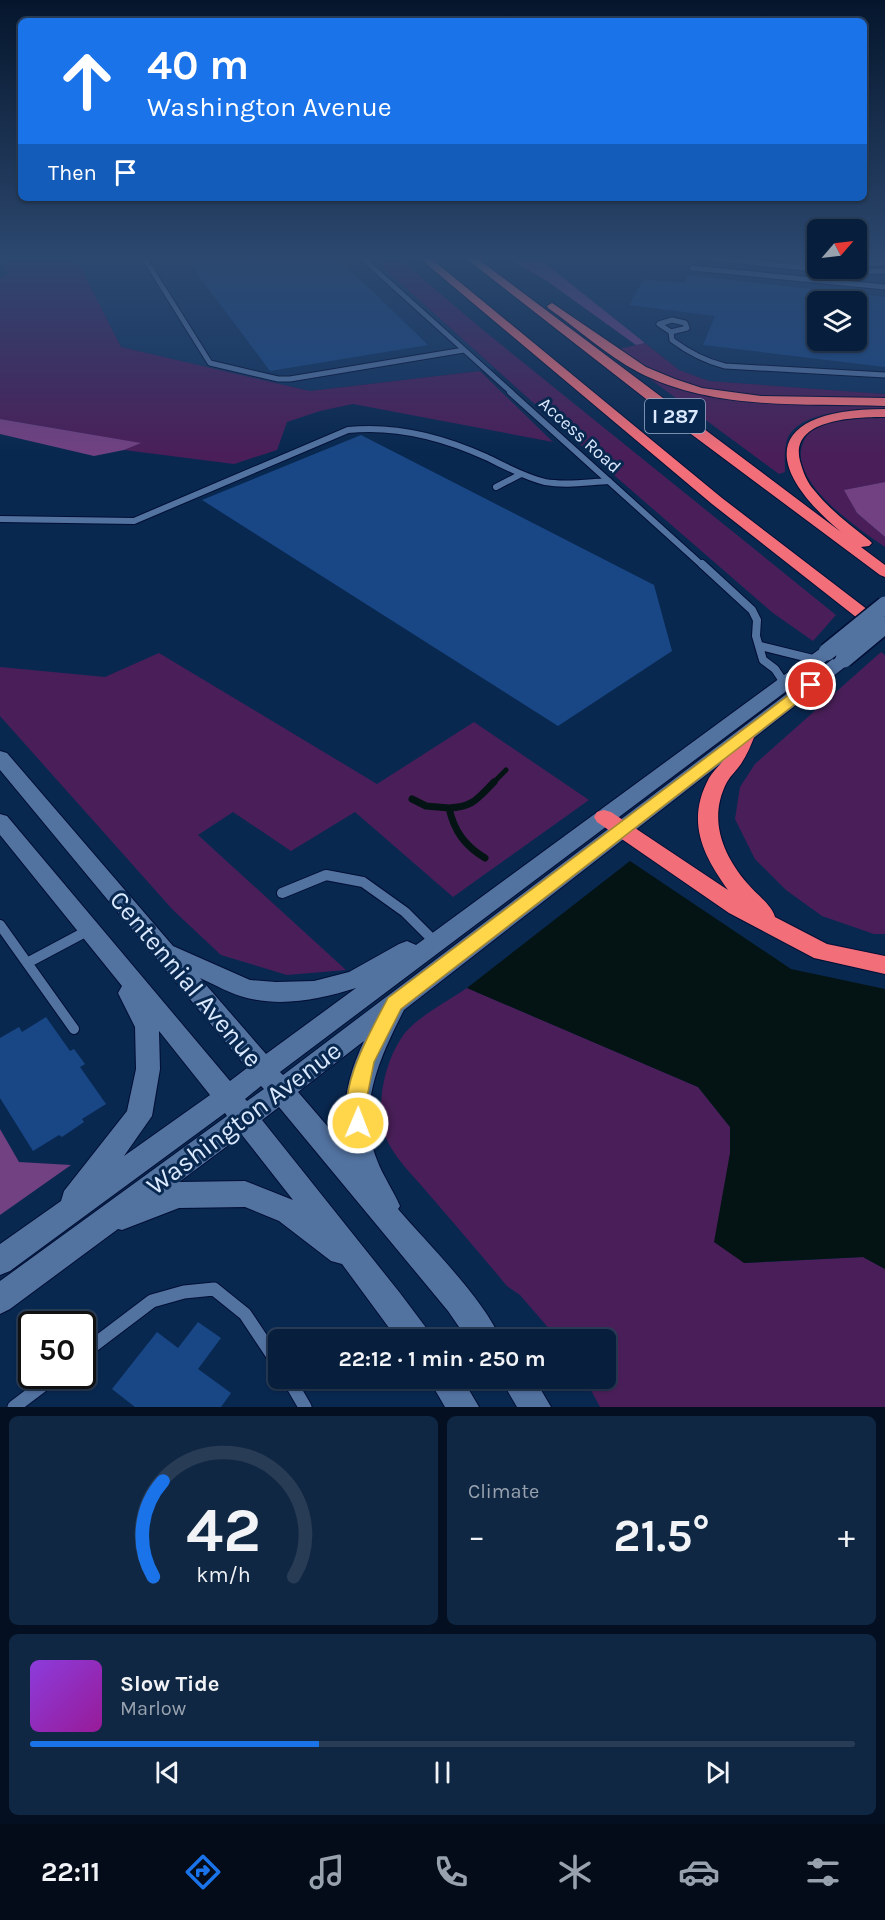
<!DOCTYPE html>
<meta charset="utf-8">
<style>
body{margin:0;font-family:Karla,sans-serif;background:#102743;color:#f1f3f6;height:100vh;display:flex;flex-direction:column;font-size:22px;white-space:nowrap}
*{box-sizing:border-box;margin:0}
p{font-size:20px;color:#98a2af}
.icon{flex:none;width:33px;height:33px;fill:none;stroke:currentColor;stroke-width:2;stroke-linecap:round;stroke-linejoin:round}
.map{position:relative;height:1407px;overflow:hidden}
.panel{display:flex;flex-direction:column;gap:9px;padding:9px;background:#041021;flex:1}
.panel>*{flex:none}
.hud{position:absolute;left:18px;top:18px;width:849px;height:183px;border-radius:9px;box-shadow:0 2px 4px #0004,0 0 0 2px #283c56;background:#1a73e8;color:#fff;overflow:hidden}
.needle{width:39px;rotate:62deg}
.buttons{position:absolute;left:807px;top:219px;display:grid;gap:12px}
.buttons a{display:grid;place-items:center;width:60px;height:60px;border-radius:9px;background:#071e3c;box-shadow:0 2px 4px #0004,0 0 0 2px #283c56;font-size:30px}
.speed{position:absolute;left:18px;top:1311px;display:flex;gap:12px;font-size:30px;font-weight:700;text-align:center}
.speed>*{display:grid;place-content:center;width:78px;height:78px;border-radius:50%;background:#071e3c;box-shadow:0 2px 4px #0004,0 0 0 2px #283c56;line-height:1}
.speed .limit{border:3px solid #111;border-radius:9px;background:#fff;color:#111}
.pin{position:absolute;display:grid;place-items:center;width:51px;height:51px;color:#fff;margin:-26px;border:3px solid #fff;border-radius:50%;box-shadow:0 2px 6px #0007}
.me{position:absolute;width:66px;margin:-33px;rotate:1deg;stroke-linejoin:round;filter:drop-shadow(0 0 4px #0008)}
.turn{display:flex;align-items:center;gap:21px;height:126px;padding:0 30px;font-size:27px}
.turn .icon{width:78px;height:78px;stroke-width:2.5}
.turn b{display:block;font-size:42px;line-height:51px}
.then{display:flex;align-items:center;height:57px;padding:0 30px;background:#0003;gap:12px;font-size:22px}
.big{font-size:45px;font-weight:700;line-height:1.1}
.panel .widget{flex:1;display:flex;flex-direction:column;justify-content:center;gap:9px;min-width:0;padding:0 21px;border-radius:9px;background:#102743}
.panel .dial{align-items:center;gap:0}
.dial svg{height:156px;overflow:visible;fill:none;stroke:#283c56;stroke-width:7;stroke-linecap:round;text-anchor:middle}
.dial text{fill:#f1f3f6;stroke:none}
.song{display:flex;align-items:center;gap:18px}
.cover{width:72px;height:72px;border-radius:9px;background:linear-gradient(135deg,hsl(270 70% 55%),hsl(300 70% 35%))}
.played{height:6px;border-radius:3px;background:linear-gradient(90deg,#1a73e8 35%,#283c56 35%)}
.keys{display:flex;justify-content:space-around;direction:ltr}
.heat{display:flex;justify-content:space-between;align-items:center;font-size:33px;direction:ltr}
.panel .tiles{flex:1;display:grid;gap:9px;grid-template-columns:1fr 1fr}
.widget:last-child{grid-column:span 2}
.trip{position:absolute;left:268px;top:1329px;width:348px;height:60px;border-radius:9px;background:#071e3c;box-shadow:0 2px 4px #0004,0 0 0 2px #283c56;font-weight:700;line-height:60px;text-align:center}
.dock{display:flex;height:96px;justify-content:space-around;align-items:center;background:#030c18;color:#98a2af}
.dock .icon{width:42px;height:42px}
.dock .current{color:#1a73e8}
.dock b{font-size:27px;color:#f1f3f6}
.map>svg:first-child{display:block}
.built{fill:#0f325f;fill-rule:evenodd}
.green{fill:#4a1f59}
.forest{fill:#714181}
.water{fill:#041414}
.lines{fill:none;stroke-linecap:round;stroke-linejoin:round}
.stream-far1{stroke:#041414;stroke-width:5}
.stream{stroke:#041414;stroke-width:7}
.building{fill:#194785}
.service-far4-casing{stroke:#000e34;stroke-width:7}
.service-far3-casing{stroke:#000e34;stroke-width:8}
.service-far2-casing{stroke:#000e34;stroke-width:10}
.service-far1-casing{stroke:#000e34;stroke-width:12}
.service-casing{stroke:#000e34;stroke-width:15}
.secondary-casing{stroke:#000e34;stroke-width:2}
.motorway-casing{stroke:#000e34;stroke-width:2}
.service-far4{stroke:#5272a0;stroke-width:5}
.service-far3{stroke:#5272a0;stroke-width:6}
.service-far2{stroke:#5272a0;stroke-width:8}
.service-far1{stroke:#5272a0;stroke-width:10}
.service{stroke:#5272a0;stroke-width:13}
.secondary{fill:#5272a0;fill-rule:evenodd}
.motorway{fill:#f26e79;fill-rule:evenodd}
.secondary-bridge-casing{stroke:#000e34;stroke-width:20;stroke-linecap:butt}
.secondary-bridge{stroke:#5272a0;stroke-width:17}
.route{fill:#ffd54a;stroke:#a68a30;stroke-width:1.5}
.labels{text-anchor:middle;dominant-baseline:central;stroke-width:6;stroke-linejoin:round;paint-order:stroke}
.far-street-label{font-size:18px;fill:#dae9fe;stroke:#092850}
.shield{fill:#092850;stroke:#9bafca;stroke-width:1.5}
.shield-label{font-size:20px;font-weight:bold;fill:#dae9fe}
.near-street-label{font-size:26px;fill:#dae9fe;stroke:#092850}
</style>
<div class="map">
<svg width="885" height="1407" viewBox="0 0 885 1407">
<rect width="100%" height="100%" fill="#092850"/>
<path class="built" d="M 75,256 L 370,256 L 495,369 L 310,391 L 121,347 Z
M 536,256 L 817,256 L 818,268 L 856,268 L 857,256 L 885,256 L 885,394 L 709,381 L 679,370 ZM 818,302 L 856,302 L 856,340 L 818,340 Z"/>
<path class="green" d="M 15,256 L 75,256 L 121,347 L 310,391 L 480,371 L 553,442 L 353,404 L 320,411 L 287,422 L 277,450 L 234,464 L 124,450 L 139,443 L 0,419 L 0,279 L 11,272 L 4,268 L 4,263 Z
M 370,256 L 396,256 L 483,330 L 836,615 L 813,641 L 773,613 L 615,476 Z
M 645,343 L 679,370 L 709,381 L 885,394 L 885,398 C 813,396 735,405 667,376 C 650,369 634,359 619,349 Z
M 642,373 C 727,411 795,402 885,404 L 885,410 C 859,409 792,410 786,444 C 784,453 785,464 785,472 L 779,474 Z
M 858,417 L 885,417 L 885,482 L 845,490 L 857,513 L 885,537 L 885,547 C 859,529 780,477 806,437 C 815,423 842,420 858,417 Z
M 881,652 L 885,655 L 885,934 L 874,934 L 822,916 L 786,890 L 755,859 L 735,819 L 740,787 L 755,764 Z
M 159,653 L 377,784 L 474,722 L 589,800 L 453,897 L 355,812 L 291,851 L 233,812 L 198,835 L 346,970 L 287,975 L 221,955 L 173,910 L 0,716 L 0,667 L 105,677 Z
M 467,988 L 698,1087 L 730,1127 L 730,1153 L 745,1263 L 863,1257 L 885,1269 L 885,1407 L 600,1407 L 585,1379 L 606,1378 L 606,1340 L 558,1339 L 520,1295 L 507,1286 C 481,1255 454,1223 427,1192 C 412,1174 389,1153 383,1129 C 377,1100 385,1062 402,1037 C 415,1018 448,1001 467,988 Z"/>
<path class="forest" d="M 504,256 L 536,256 L 645,343 L 636,345 L 547,281 Z
M 0,419 L 141,443 L 124,450 L 94,456 L 0,434 Z
M 885,482 L 885,537 L 857,513 L 844,490 Z
M 0,1129 L 19,1162 L 71,1165 L 0,1215 Z"/>
<path class="water" d="M 630,861 L 791,969 L 885,989 L 885,1269 L 863,1257 L 744,1263 L 714,1242 L 730,1153 L 730,1127 L 698,1087 L 467,988 Z"/>
<g class="lines">
<path class="stream-far1" d="M 492,784 L 506,770"/>
<path class="stream" d="M 412,799 L 426,806 L 449,808 C 454,831 465,846 485,858
M 449,808 C 473,807 477,799 494,782"/>
</g>
<path class="building" d="M 184,256 L 336,256 L 428,345 L 270,371 Z
M 688,275 L 818,290 L 818,340 L 856,340 L 856,294 L 885,297 L 885,367 L 703,345 L 715,316 L 629,305 L 644,279 L 684,283 Z
M 361,435 L 654,585 L 672,651 L 558,726 L 202,500 Z
M 46,1017 L 70,1051 L 74,1049 L 85,1064 L 80,1067 L 106,1104 L 82,1119 L 84,1122 L 62,1137 L 59,1135 L 33,1151 L 0,1098 L 0,1038 L 19,1027 L 22,1032 Z
M 198,1322 L 221,1338 L 198,1369 L 231,1393 L 221,1407 L 135,1407 L 112,1389 L 157,1332 L 178,1348 Z"/>
<g class="lines">
<defs>
<path id="service-far4" d="M 143,256 L 210,363 L 278,379 L 290,379 L 464,350
M 360,256 L 512,393
M 691,256 L 844,272 L 885,271
M 801,263 L 818,263
M 856,263 L 885,263
M 692,268 L 885,287
M 672,320 L 685,323 L 687,328 L 671,332 L 659,324 Z
M 671,332 L 672,340 C 688,352 705,361 725,366 L 885,375"/>
<path id="service-far3" d="M 510,392 L 703,566
M 496,487 L 521,474
M 0,519 L 134,521 L 348,430 C 397,425 442,437 486,457 C 505,466 524,477 545,482 C 566,486 588,482 609,481"/>
<path id="service-far2" d="M 702,564 L 752,610 L 757,620 L 756,636 L 763,660 L 775,669 L 785,684
M 760,646 L 817,660"/>
<path id="service-far1" d="M 282,893 L 326,875 L 363,882 L 405,912 L 430,937
M 0,925 L 74,1029
M 27,963 L 89,930"/>
<path id="service" d="M 82,1354 L 152,1301 L 184,1292 L 214,1289 L 245,1314 L 279,1365
M 288,1378 L 305,1407
M 14,1407 L 55,1376"/>
<path id="secondary" d="M 827,647 L 833,648 L 836,652 L 833,656 L 280,1072 L 283,1075 L 838,655 L 850,655 L 853,659 L 850,663 L 404,1010 C 380,1057 356,1108 377,1160 C 383,1176 393,1190 400,1206 L 398,1209 C 428,1244 484,1299 501,1340 L 468,1340 L 448,1311 L 279,1107 L 262,1120 L 400,1293 L 427,1329 L 431,1340 L 398,1340 L 342,1264 L 331,1261 L 279,1221 L 245,1207 L 179,1208 L 122,1230 L 118,1229 L 10,1309 L 0,1314 L 0,1281 L 227,1116 L 225,1113 L 10,1271 L 0,1275 L 0,1244 L 61,1201 L 64,1191 L 127,1111 L 136,1069 L 135,1027 L 118,993 L 122,986 L 0,835 L 0,814 L 7,816 L 230,1081 L 247,1068 L 0,770 L 0,751 L 7,753 L 173,946 L 250,980 L 276,982 L 314,981 L 349,972 L 399,944 L 407,941 L 416,945 L 821,648 ZM 200,978 C 215,985 231,994 247,998 C 284,1007 321,999 356,988 L 266,1054 ZM 159,1031 L 210,1095 L 124,1156 L 152,1116 L 160,1069 ZM 364,1041 C 347,1077 340,1111 348,1150 L 298,1092 ZM 261,1086 L 264,1089 L 247,1101 L 245,1099 ZM 242,1135 L 293,1200 L 245,1181 L 179,1182 Z
M 428,1378 L 462,1378 L 479,1407 L 445,1407 Z
M 500,1378 L 534,1378 L 551,1407 L 517,1407 Z"/>
<path id="motorway" d="M 417,256 L 428,256 L 722,498 L 885,623 L 885,632 L 875,632 L 712,504 Z
M 463,256 L 474,256 L 841,532 C 755,460 772,409 885,409 L 885,417 C 858,417 789,418 800,461 C 803,472 807,482 814,490 C 830,510 850,525 869,540 L 872,543 L 869,546 L 861,547 L 885,565 L 885,577 L 880,575 L 691,434 Z
M 552,303 L 646,367 L 675,379 L 702,388 L 761,396 L 885,398 L 885,406 C 802,403 714,411 638,372 C 606,355 578,329 548,308 L 547,306 Z
M 746,729 L 753,731 L 755,735 C 751,745 747,755 741,764 C 737,770 731,775 727,782 C 708,818 722,854 747,883 C 755,893 772,905 775,917 L 827,944 L 885,956 L 885,974 L 814,958 L 729,913 L 597,822 L 594,817 L 597,812 L 604,810 L 611,812 L 728,890 C 702,854 686,821 709,778 C 714,770 721,764 727,756 C 732,748 734,739 739,731 Z"/>
</defs>
<use href="#service-far4" class="service-far4-casing"/>
<use href="#service-far3" class="service-far3-casing"/>
<use href="#service-far2" class="service-far2-casing"/>
<use href="#service-far1" class="service-far1-casing"/>
<use href="#service" class="service-casing"/>
<use href="#secondary" class="secondary-casing"/>
<use href="#motorway" class="motorway-casing"/>
<use href="#service-far4" class="service-far4"/>
<use href="#service-far3" class="service-far3"/>
<use href="#service-far2" class="service-far2"/>
<use href="#service-far1" class="service-far1"/>
<use href="#service" class="service"/>
<use href="#secondary" class="secondary"/>
<use href="#motorway" class="motorway"/>
<defs>
<path id="secondary-bridge" d="M 827,652 L 885,605
M 844,659 L 885,625"/>
</defs>
<use href="#secondary-bridge" class="secondary-bridge-casing"/>
<use href="#secondary-bridge" class="secondary-bridge"/>
</g>
<linearGradient id="sky" x2="0" y2="1"><stop stop-color="#05162c"/><stop offset="0.57" stop-color="#2c486f"/><stop offset="1" stop-color="#2c486f" stop-opacity="0"/></linearGradient>
<rect width="885" height="453" fill="url(#sky)"/>
<path class="route" d="M 811,680 L 818,685 L 816,688 L 401,1009 L 374,1062 L 365,1107 L 368,1123 L 365,1130 L 358,1132 L 351,1130 C 334,1092 371,1031 388,998 L 806,682 Z"/>
<g class="labels">
<g class="far-street-label">
<text transform="translate(580 435) rotate(42)">Access Road</text>
</g>
<rect class="shield" x="645" y="399" width="60" height="34" rx="4.5"/>
<g class="shield-label">
<text x="675" y="416">I 287</text>
</g>
<g class="near-street-label">
<text transform="translate(186 979) rotate(50)">Centennial Avenue</text>
<text transform="translate(244 1118) rotate(-37)">Washington Avenue</text>
</g>
</g>
</svg>
<div class="buttons">
<a><svg class="needle" viewBox="-14 -14 28 28"><path d="M0-13l5 13h-10z" fill="#e53935"/><path d="M0 13l5-13h-10z" fill="#98a2af"/></svg></a>
<a><svg class="icon" aria-label="layers" viewBox="0 0 24 24"><path d="M12 4l9 5-9 5-9-5zM3 14l9 5 9-5"/></svg></a>
</div>
<div class="speed"><div class="limit">50</div></div>
<div class="pin" style="left:811px;top:685px;background:#d93025"><svg class="icon" aria-label="arrive" viewBox="0 0 24 24"><path d="M6 21V4h12l-3 4 3 4H6"/></svg></div>
<svg class="me" style="left:358px;top:1123px" viewBox="-20 -20 40 40"><circle r="17" fill="#ffd54a" stroke="#fff" stroke-width="3"/><path d="M0-11L8 9 0 5-8 9z" fill="#fff"/></svg>
<div class="trip">22:12 · 1 min · 250 m</div>
<div class="hud">
<div class="turn"><svg class="icon" aria-label="ahead" viewBox="0 0 24 24"><path d="M12 20V5M6 11l6-6 6 6"/></svg><div><b>40 m</b>Washington Avenue</div></div>
<div class="then">Then<svg class="icon" aria-label="arrive" viewBox="0 0 24 24"><path d="M6 21V4h12l-3 4 3 4H6"/></svg></div>
</div>
</div>
<section class="panel">
<div class="tiles">
<div class="widget dial"><svg viewBox="0 0 100 80">
<path d="M14 69A42 42 0 1 1 86 69"/>
<path d="M14 69A42 42 0 0 1 19 20" stroke="#1a73e8"/>
<text x="50" y="56" font-size="32" font-weight="700">42</text>
<text x="50" y="72" font-size="11">km/h</text>
</svg></div>
<div class="widget"><p>Climate</p>
<div class="heat"><a>−</a><b class="big">21.5°</b><a>+</a></div>
</div>
<div class="widget">
<div class="song"><i class="cover"></i><div><b>Slow Tide</b><p>Marlow</p></div></div>
<div class="played"></div>
<div class="keys"><svg class="icon" aria-label="previous" viewBox="0 0 24 24"><path d="M18 5L8 12l10 7zM5 5v14"/></svg><svg class="icon" aria-label="pause" viewBox="0 0 24 24"><path d="M8 5v14M16 5v14"/></svg><svg class="icon" aria-label="next" viewBox="0 0 24 24"><path d="M6 5l10 7-10 7zM19 5v14"/></svg></div>
</div>
</div>
</section>
<nav class="dock">
<b>22:11</b>
<svg class="icon current" aria-label="directions" viewBox="0 0 24 24"><path d="M12 3l9 9-9 9-9-9zM9 14v-3h6M13 9l2 2-2 2"/></svg>
<svg class="icon" aria-label="music" viewBox="0 0 24 24"><path d="M9 18V5l10-2v13"/><circle cx="6" cy="18" r="3"/><circle cx="16" cy="16" r="3"/></svg>
<svg class="icon" aria-label="phone" viewBox="0 0 24 24"><path d="M5 4h4l2 5-3 2q2 4 5 5l2-3 5 2v4C11 20 4 13 5 4z"/></svg>
<svg class="icon" aria-label="climate" viewBox="0 0 24 24"><path d="M12 3v18M4 7l16 10M4 17L20 7"/></svg>
<svg class="icon" aria-label="car" viewBox="0 0 24 24"><path d="M5 17H2v-5l4-1 3-4h7l3 4 3 1v5h-3M9 17h6M6 11h13"/><circle cx="7" cy="17" r="2"/><circle cx="17" cy="17" r="2"/></svg>
<svg class="icon" aria-label="filters" viewBox="0 0 24 24"><path d="M4 7h16M4 17h16"/><circle cx="9" cy="7" r="2"/><circle cx="15" cy="17" r="2"/></svg>
</nav>
